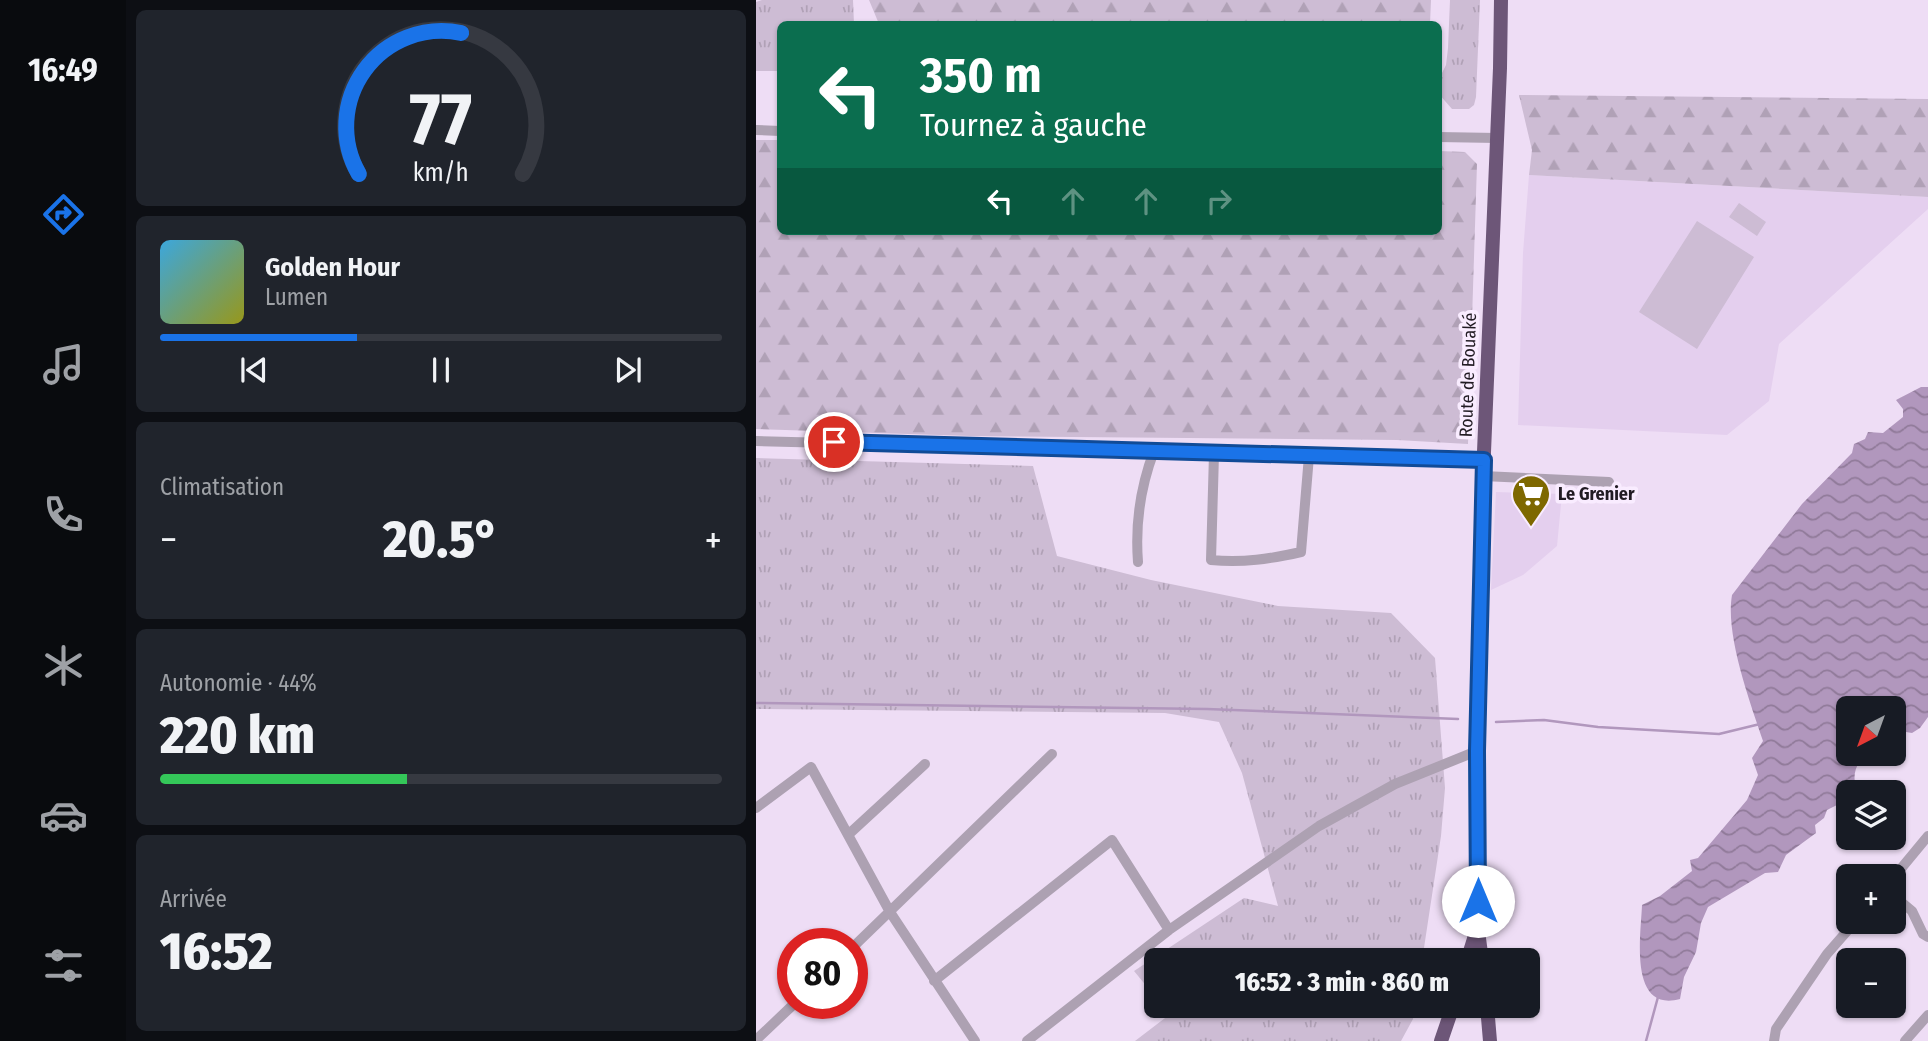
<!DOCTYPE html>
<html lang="fr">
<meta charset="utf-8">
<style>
body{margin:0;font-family:"Fira Sans Condensed",sans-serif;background:#20242c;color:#f1f3f6;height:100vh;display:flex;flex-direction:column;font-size:26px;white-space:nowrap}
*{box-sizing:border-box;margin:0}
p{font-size:23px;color:#9ea1a6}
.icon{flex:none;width:38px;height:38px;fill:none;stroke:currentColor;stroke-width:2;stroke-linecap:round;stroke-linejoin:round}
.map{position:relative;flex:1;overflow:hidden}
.drawer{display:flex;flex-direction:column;gap:10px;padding:10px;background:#0d0f14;width:630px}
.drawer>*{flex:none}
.guide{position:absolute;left:21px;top:21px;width:665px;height:214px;border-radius:10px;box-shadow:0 2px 5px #0004;background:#0b6e4f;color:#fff;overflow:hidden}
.needle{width:46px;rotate:221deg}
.buttons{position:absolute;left:1080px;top:696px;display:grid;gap:14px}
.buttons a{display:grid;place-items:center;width:70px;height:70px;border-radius:10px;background:#171b24;box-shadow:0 2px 5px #0004;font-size:35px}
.speed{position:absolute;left:21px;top:928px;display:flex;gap:14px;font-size:35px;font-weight:700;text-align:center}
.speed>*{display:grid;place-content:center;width:91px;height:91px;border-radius:50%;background:#171b24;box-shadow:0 2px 5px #0004;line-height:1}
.speed .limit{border:10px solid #d22;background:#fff;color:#111}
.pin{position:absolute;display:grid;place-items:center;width:60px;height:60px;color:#fff;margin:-30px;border:4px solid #fff;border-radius:50%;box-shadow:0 2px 7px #0007}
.me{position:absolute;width:77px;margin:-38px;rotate:0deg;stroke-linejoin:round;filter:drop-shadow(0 0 5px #0008)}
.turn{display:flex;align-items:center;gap:24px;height:147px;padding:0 28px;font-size:32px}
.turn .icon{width:91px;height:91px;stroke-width:2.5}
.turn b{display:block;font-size:49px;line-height:60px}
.lanes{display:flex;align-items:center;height:66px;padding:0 28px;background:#0003;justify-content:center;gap:35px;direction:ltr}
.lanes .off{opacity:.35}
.big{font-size:52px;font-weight:800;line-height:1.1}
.drawer .card{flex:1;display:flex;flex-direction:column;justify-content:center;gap:10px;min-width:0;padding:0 24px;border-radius:10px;background:#20242c}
.drawer .dial{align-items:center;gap:0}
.dial svg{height:182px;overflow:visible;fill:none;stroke:#363941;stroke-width:7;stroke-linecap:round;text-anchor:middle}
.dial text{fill:#f1f3f6;stroke:none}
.song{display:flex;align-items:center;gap:21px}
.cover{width:84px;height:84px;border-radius:10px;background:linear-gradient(135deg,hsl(200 70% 55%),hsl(60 70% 35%))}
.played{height:7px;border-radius:4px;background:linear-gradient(90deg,#1a73e8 35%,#363941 35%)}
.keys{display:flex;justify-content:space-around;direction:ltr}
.heat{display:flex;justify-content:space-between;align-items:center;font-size:38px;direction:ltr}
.charge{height:10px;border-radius:5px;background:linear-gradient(90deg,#34c759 44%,#363941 0)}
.trip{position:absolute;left:388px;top:948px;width:396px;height:70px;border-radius:10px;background:#171b24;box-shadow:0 2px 5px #0004;font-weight:800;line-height:70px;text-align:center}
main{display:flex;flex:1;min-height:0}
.dock{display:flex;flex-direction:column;width:126px;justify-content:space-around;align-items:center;background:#090b0e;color:#9ea1a6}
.dock .icon{width:49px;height:49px}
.dock .selected{color:#1a73e8}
.dock b{font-size:32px;color:#f1f3f6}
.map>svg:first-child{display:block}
.built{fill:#e4cfee}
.grass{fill:url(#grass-tufts)}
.forest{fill:url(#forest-firs)}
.pitch{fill:#cdbcd4}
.water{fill:url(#water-waves)}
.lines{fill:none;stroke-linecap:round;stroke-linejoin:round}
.stream{stroke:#b197bd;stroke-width:2.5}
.minor{stroke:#ada1b2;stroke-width:10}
.highway{stroke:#6d5678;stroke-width:14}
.route-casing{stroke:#114b97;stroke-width:18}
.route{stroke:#1a73e8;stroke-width:12}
.labels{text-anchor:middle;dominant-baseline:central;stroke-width:7;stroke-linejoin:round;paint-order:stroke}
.street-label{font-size:18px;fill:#211b23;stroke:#f9ecff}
.poi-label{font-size:18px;font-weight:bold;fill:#211b23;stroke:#f9ecff;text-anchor:start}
</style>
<main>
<nav class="dock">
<b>16:49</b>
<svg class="icon selected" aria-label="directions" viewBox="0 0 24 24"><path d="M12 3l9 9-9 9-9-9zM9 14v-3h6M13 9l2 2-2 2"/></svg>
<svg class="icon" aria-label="music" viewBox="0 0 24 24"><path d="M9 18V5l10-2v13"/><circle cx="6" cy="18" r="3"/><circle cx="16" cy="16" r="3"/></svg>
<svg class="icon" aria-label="phone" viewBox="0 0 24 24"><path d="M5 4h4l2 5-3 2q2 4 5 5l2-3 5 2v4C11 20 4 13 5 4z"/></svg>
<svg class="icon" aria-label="climate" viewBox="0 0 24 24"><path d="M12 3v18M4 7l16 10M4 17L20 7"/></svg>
<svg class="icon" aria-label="car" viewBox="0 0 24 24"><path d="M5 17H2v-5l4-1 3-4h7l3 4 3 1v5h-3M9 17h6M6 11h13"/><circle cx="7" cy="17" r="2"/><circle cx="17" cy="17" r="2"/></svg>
<svg class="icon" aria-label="filters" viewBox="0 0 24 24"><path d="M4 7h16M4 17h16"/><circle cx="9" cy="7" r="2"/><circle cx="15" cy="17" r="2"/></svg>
</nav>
<section class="drawer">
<div class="card dial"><svg viewBox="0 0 100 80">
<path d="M14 69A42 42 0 1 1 86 69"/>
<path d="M14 69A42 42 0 0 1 59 7" stroke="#1a73e8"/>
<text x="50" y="56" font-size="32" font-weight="700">77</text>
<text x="50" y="72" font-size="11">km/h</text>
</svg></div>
<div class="card">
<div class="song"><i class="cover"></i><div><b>Golden Hour</b><p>Lumen</p></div></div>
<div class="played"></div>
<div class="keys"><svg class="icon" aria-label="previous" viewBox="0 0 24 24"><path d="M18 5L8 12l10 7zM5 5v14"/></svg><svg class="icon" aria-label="pause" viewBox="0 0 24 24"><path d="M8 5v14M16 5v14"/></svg><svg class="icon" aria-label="next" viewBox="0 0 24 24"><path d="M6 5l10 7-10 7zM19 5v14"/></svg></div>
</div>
<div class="card"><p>Climatisation</p>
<div class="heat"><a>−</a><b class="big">20.5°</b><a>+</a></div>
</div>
<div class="card"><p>Autonomie · 44%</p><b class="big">220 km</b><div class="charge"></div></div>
<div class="card"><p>Arrivée</p><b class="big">16:52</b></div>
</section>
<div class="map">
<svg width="1172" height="1041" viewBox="0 0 1172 1041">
<defs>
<pattern id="grass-tufts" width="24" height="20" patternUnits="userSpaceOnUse" patternTransform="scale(1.75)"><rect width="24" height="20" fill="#cdbcd4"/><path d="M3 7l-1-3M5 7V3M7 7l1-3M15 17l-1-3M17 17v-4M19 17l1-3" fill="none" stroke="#b0a1b6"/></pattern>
<pattern id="forest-firs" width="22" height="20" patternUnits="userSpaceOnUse" patternTransform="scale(1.75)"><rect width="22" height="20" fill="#cdbcd4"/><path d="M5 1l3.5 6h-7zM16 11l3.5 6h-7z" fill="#b0a1b6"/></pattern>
<pattern id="water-waves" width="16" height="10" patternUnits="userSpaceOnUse" patternTransform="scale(1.75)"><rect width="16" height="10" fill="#b197bd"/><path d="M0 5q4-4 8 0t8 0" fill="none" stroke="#907a99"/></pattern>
</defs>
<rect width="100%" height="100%" fill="#eeddf5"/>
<path class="built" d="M 773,175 L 1172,197 L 1172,209 L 1023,344 L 1013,401 L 971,435 L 762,425 L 767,253 Z
M 740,492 L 806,494 L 801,546 L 767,575 L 735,590 Z"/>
<path class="grass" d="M 6,0 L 97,0 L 98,24 L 24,24 L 24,71 L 0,71 L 0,2 Z
M 694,0 L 724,0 L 720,97 L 718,105 L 713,109 L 696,109 L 682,93 L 683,79 L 690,65 L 692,48 Z
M 0,458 L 277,466 L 301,556 L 395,580 L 522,606 L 635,613 L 679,658 L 689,788 L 685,836 L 666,961 L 401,961 L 401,999 L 378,971 L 488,898 L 522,906 L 486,773 L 463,722 L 409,713 L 0,709 Z
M 407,1006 L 659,1006 L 657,1019 L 645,1041 L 379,1041 L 413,1015 Z"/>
<path class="forest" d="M 113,0 L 675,0 L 674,24 L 123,24 Z
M 763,95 L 1172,99 L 1172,197 L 773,175 L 776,150 Z
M 0,140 L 24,140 L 24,231 L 682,231 L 683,151 L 709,152 L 721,164 L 712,444 L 641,440 L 214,436 L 0,429 Z"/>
<path class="pitch" d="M 983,203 L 1010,222 L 1001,236 L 973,217 Z
M 941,221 L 998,257 L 941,349 L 883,312 Z"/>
<path class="water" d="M 1165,387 L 1172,387 L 1172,717 L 1164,728 L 1156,733 L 1150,732 L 1138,742 L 1138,709 L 1092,709 L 1092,754 L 1113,754 C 1100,761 1096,774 1100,788 L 1106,793 L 1092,793 L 1092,806 L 1083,804 L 1071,810 L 1068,818 L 1059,825 L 1060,833 L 1030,855 L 1022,872 L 1009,873 L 952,907 L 945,923 L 940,952 L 928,977 L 924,999 C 872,1013 885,934 886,905 L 904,896 L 936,871 L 934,860 L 942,858 L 991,800 L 1002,775 L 996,758 L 1007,741 C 994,702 969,635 976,595 L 1046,504 L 1096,453 L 1098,444 L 1109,439 L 1112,432 L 1127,433 L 1147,417 L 1147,409 L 1140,400 Z"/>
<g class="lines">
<path class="stream" d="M 0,703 L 451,709 L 702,719
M 740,722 L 788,720 L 842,727 L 963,734 L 1004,724
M 890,1041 L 902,997"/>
<path class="minor" d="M 0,130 L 24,131
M 682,137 L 741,138
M 0,441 L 728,460
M 458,454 L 455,560 C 487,563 514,559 545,552 L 553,456
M 727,476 L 853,482
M 382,562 C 379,523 384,488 398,451
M 0,808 L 55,767 L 134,912 L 219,1041
M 93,834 L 169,764
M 1138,877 L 1172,836
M 1138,896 L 1156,911 L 1167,934 L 1172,937
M 96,948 L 296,754
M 178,981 L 356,840 L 413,930
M 0,1040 L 39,1003
M 271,1041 L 413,930 L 563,826 L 639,784 L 721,751
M 1018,1041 L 1020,1029 L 1071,954 L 1099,922
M 1149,1041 L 1172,1015"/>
<path class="highway" d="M 722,931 L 726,961
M 711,961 L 722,926 L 721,751 L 727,476 L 744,68 L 745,0
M 731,1006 L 734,1041
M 685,1041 L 697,1006"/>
</g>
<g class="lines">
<defs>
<path id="route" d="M 78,442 L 728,460 L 721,751 L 722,901"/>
</defs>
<use href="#route" class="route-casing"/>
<use href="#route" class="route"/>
</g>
<defs>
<symbol id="supermarket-pin" viewBox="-11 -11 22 30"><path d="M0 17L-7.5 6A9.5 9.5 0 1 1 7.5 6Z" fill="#7e6800" stroke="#f9ecff"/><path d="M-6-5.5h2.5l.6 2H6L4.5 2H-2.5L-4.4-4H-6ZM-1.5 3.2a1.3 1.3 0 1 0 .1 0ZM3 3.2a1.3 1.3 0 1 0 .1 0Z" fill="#fff"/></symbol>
</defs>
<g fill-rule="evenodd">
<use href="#supermarket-pin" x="753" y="472" width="44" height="60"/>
</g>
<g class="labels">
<g class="street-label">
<text transform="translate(712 375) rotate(-88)">Route de Bouaké</text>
</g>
<g class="poi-label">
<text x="802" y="494">Le Grenier</text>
</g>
</g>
</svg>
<div class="buttons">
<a><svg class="needle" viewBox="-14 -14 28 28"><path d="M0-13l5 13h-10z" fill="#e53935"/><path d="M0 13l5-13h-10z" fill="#9ea1a6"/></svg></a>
<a><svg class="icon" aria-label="layers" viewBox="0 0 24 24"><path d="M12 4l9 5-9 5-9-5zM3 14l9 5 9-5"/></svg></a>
<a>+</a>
<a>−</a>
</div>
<div class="speed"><div class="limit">80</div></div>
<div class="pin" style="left:78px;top:442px;background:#d93025"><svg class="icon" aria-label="arrive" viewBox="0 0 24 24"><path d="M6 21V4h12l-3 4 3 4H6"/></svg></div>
<svg class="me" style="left:722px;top:901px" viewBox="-20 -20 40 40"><circle r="19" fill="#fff"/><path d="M0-13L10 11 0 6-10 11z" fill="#1a73e8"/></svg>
<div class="trip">16:52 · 3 min · 860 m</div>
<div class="guide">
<div class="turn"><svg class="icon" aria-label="left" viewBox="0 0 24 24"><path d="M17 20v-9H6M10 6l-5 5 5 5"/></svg><div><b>350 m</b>Tournez à gauche</div></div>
<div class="lanes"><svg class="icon" aria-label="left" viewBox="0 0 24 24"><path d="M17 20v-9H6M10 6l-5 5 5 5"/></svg><svg class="icon off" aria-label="ahead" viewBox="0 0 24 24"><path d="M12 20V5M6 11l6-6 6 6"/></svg><svg class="icon off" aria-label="ahead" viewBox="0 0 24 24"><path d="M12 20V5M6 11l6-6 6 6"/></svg><svg class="icon off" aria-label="right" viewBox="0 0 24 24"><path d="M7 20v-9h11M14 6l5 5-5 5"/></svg></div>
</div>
</div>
</main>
